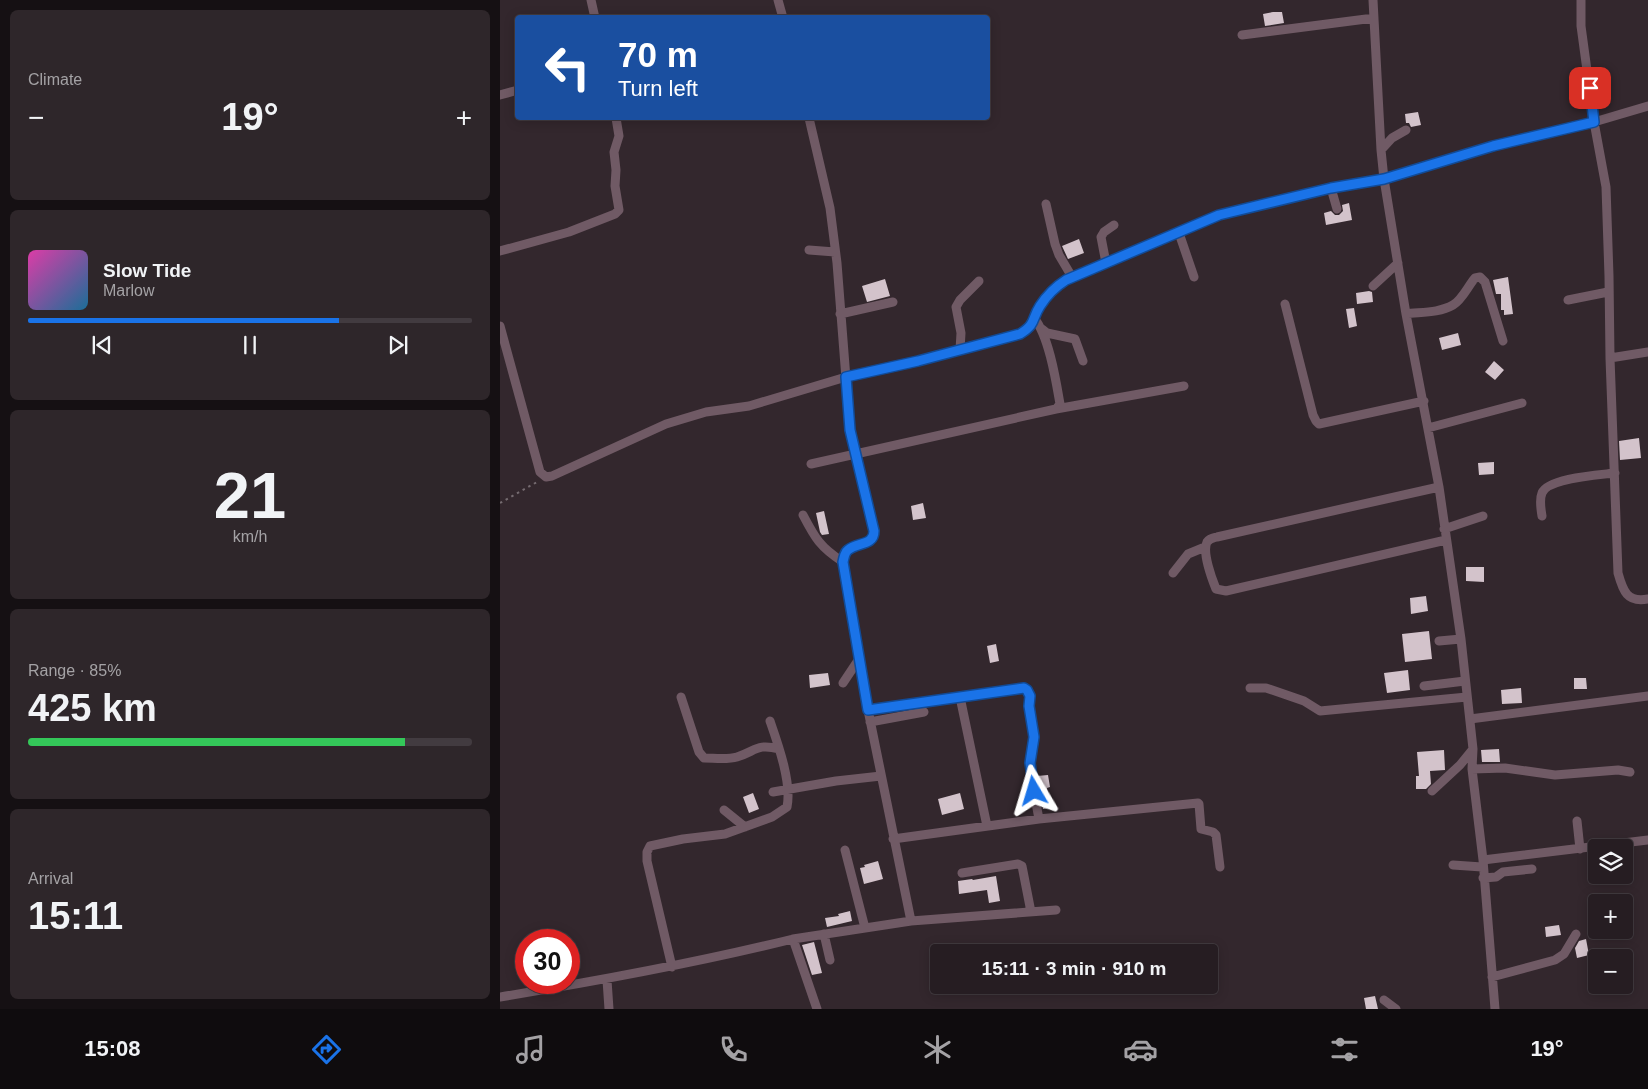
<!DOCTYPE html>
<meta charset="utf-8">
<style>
body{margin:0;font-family:Helvetica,sans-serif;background:#2e262a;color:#f1f3f6;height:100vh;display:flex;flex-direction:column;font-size:19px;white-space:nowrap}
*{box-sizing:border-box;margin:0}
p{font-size:16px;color:#a4a2a5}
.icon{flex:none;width:28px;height:28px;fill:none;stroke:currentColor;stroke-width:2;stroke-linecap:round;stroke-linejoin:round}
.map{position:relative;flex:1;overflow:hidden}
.panel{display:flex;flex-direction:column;gap:10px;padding:10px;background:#151013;width:500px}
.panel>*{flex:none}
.top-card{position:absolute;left:15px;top:15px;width:475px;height:105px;border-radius:5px;box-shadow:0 2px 12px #0003,0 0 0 1px #423b40;background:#1a4fa0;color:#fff;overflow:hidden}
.fabs{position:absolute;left:1088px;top:839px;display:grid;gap:10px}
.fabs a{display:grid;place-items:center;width:45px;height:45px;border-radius:5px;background:#261d22;box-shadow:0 2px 12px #0003,0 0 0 1px #423b40;font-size:25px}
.speed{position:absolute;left:15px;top:929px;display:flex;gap:10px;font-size:25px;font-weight:700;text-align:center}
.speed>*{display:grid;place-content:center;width:65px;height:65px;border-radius:50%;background:#261d22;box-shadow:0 2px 12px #0003,0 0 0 1px #423b40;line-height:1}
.speed .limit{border:8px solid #d22;background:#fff;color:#111}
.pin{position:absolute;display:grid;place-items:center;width:42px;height:42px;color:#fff;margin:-21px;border-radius:10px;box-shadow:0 2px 8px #0006}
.me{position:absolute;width:55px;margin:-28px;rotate:353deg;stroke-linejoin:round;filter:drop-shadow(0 0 4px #0008)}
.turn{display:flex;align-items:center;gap:18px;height:105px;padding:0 20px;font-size:22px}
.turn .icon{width:65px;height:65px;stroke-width:2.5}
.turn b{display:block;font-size:35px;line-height:42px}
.big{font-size:38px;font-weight:600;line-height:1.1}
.panel .tile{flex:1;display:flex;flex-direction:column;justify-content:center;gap:8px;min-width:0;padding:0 18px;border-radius:8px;background:#2e262a}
.panel .dial{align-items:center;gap:0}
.dial b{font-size:65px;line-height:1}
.song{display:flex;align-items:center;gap:15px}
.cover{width:60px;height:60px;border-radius:8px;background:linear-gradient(135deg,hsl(320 70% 55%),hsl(200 70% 35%))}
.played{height:5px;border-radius:2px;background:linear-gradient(90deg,#1a73e8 70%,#423b40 70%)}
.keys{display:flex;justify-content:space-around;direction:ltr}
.heat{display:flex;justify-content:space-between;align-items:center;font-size:28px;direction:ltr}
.charge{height:8px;border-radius:4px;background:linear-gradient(90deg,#34c759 85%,#423b40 0)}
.trip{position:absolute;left:430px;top:944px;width:288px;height:50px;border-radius:5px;background:#261d22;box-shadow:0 2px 12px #0003,0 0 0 1px #423b40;font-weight:600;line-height:50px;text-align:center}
.dock{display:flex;height:80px;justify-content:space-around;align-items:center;background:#0f0c0e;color:#a4a2a5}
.dock .icon{width:35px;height:35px}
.dock .selected{color:#1a73e8}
.dock b{font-size:22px;color:#f1f3f6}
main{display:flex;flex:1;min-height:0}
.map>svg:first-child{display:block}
.building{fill:#d3c3cb}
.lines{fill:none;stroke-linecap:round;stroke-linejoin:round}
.path{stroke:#756b70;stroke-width:2;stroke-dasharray:2.5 4;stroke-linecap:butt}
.street{stroke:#705a65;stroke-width:9}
.route-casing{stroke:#114b97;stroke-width:12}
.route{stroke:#1a73e8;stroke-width:9}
</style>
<main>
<section class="panel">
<div class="tile"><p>Climate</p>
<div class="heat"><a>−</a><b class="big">19°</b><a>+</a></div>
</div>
<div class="tile">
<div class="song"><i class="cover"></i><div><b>Slow Tide</b><p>Marlow</p></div></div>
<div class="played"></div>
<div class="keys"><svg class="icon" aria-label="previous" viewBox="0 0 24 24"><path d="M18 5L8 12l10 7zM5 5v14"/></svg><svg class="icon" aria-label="pause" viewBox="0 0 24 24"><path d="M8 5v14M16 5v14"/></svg><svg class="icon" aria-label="next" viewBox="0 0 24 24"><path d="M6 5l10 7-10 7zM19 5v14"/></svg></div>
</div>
<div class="tile dial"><b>21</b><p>km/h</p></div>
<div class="tile"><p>Range · 85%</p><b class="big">425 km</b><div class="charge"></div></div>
<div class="tile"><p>Arrival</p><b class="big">15:11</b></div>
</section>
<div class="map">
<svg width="1148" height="1009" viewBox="0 0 1148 1009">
<rect width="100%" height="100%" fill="#33272d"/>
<path class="building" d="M 773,12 L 782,12 L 784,23 L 765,26 L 763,14 Z
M 1106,81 L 1109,97 L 1099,98 L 1096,83 Z
M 918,112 L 921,125 L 911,127 L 909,123 L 906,123 L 905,114 Z
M 849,203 L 852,220 L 826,225 L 824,213 L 831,211 L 835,215 L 839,215 L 843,211 L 842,205 Z
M 579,239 L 584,253 L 568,259 L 562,246 Z
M 1008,277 L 1013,314 L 1004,315 L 1004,310 L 1001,310 L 1001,294 L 996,294 L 993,280 Z
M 385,279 L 390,296 L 367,302 L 362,286 Z
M 869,291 L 872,292 L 873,302 L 857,304 L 856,293 Z
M 854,308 L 857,326 L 849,328 L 846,309 Z
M 958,333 L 961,345 L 942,350 L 939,338 Z
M 994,361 L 1004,370 L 995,380 L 985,372 Z
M 1139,438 L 1141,458 L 1120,460 L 1119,441 Z
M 994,462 L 994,474 L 979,475 L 978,463 Z
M 423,503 L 426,518 L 413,520 L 411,506 Z
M 324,511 L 329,534 L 322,535 L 320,532 L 316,513 Z
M 966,567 L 984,567 L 984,582 L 966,581 Z
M 926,596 L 928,611 L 911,614 L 910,598 Z
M 929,631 L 932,659 L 905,662 L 902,634 Z
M 496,644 L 499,661 L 490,663 L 487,646 Z
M 908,670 L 910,690 L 887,693 L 884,673 Z
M 328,673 L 330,685 L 310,688 L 309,675 Z
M 1074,678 L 1086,678 L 1087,689 L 1074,689 Z
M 1021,688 L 1022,703 L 1002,704 L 1001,690 Z
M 999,749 L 1000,762 L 982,762 L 981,750 Z
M 944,750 L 945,770 L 930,771 L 931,784 L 926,789 L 916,789 L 916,776 L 919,776 L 917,752 Z
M 548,775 L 550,787 L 547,788 L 550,808 L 543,809 L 537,776 Z
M 253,793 L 259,809 L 249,813 L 243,797 Z
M 460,793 L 464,809 L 442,815 L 438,799 Z
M 378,861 L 383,879 L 364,884 L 360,868 L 365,867 L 364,865 Z
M 496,876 L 500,901 L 489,903 L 487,890 L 459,894 L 458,881 L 472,879 L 473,880 Z
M 350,911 L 352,921 L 327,927 L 325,918 L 339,916 L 338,914 Z
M 1059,925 L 1061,935 L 1046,937 L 1045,927 Z
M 1086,939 L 1089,955 L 1077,958 L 1075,948 L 1079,941 Z
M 314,942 L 322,973 L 312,975 L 302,945 Z
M 875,996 L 878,1009 L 866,1009 L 864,998 Z"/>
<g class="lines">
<path class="path" d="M 0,503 L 37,482"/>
<path class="street" d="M 91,0 L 95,18
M 278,0 L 283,18
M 873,0 L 881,150 L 884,179 L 906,314 L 939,487 L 961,639 L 973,749 L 972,769 L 983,860 L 995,1009
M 1081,0 L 1081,26 L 1094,122 L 1106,187 L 1109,276 L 1110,358 L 1118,573 C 1123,591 1127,603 1148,599
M 742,35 L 874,18
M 0,95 L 18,90
M 309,118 L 330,208 L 337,263 L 350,430 L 374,531 C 374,543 358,545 348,549 L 343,562 L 368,710 L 411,921 L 293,939 L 317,1009
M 881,150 L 892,138 L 906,130
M 831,188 L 837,209
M 546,204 L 555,244 L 559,255 L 572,277
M 679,233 L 694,277
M 309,250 L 335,252
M 0,251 L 69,232 L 115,214 L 119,210 L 115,186 L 116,170 L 114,152 L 119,136 L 116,118
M 606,263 L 601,237 L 604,232 L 614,225
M 873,286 L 898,263
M 1068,300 L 1108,292
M 785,304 L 813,415 L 816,421 L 819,424 L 924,401
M 340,314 L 393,302
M 906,314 C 921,312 939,313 953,305 C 962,300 968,286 975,278 L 980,277 L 985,282 L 1003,341
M 0,326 L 40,472 L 46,477 L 52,476 L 166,424 L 206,412 L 249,406 L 346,377 L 418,361 L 520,334 C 537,323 531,320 540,306 C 547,295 555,287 566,280 L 719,215 L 831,188 L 884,179 L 993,146 L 1094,122 L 1148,106
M 542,329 L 547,333 L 575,339 L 583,361
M 460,350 L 461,333 L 456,307 L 460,300 L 479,281
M 1110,358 L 1148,352
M 556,409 L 684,386
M 928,428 L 1022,403
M 311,464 L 556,409 L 560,404 C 556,381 549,336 534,318
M 939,487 L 717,537 C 713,538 710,538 707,542 C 702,552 712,579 716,589 L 726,591 L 946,540
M 303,515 C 315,538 320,547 343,562
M 1042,516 C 1041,509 1039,500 1042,493 C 1048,478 1099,475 1115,473
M 944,529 L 983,516
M 673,573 L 688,554 L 705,547
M 939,641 L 961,639
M 343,683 L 359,659
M 924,686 L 965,681
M 750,688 L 766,688 L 804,701 L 820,711 L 967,697
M 181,697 L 199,752 L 204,758 C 214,758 227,760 237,757 C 256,751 257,743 279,749
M 460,697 L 487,826
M 368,710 L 515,689 L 524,688 L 527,690 L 530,696 L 529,706 L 534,737 L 530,763 L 531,777 L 539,819
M 970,719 L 1148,696
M 370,722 L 424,712
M 972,769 L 1005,768 L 1055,775 L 1118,770 L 1130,772
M 932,791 L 960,765 L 973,749
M 273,792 L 336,781 L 381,776
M 224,810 L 245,827
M 1077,821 L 1080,849
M 393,839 L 539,819 L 698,803 L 699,804 L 701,829 L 713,832 L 716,835 L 720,867
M 345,850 L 365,928
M 983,860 L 1148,840
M 953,865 L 982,867
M 462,873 L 518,864 L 522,866 L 531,912
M 983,878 L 996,877 L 1003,872 L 1032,869
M 411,921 L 556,910
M 324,934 L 330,960
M 172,967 L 147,861 L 147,852 L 150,846 L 183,839 L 225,834 L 272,817 L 287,807 C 292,783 278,744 270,721
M 992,977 L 1055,960 L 1064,954 L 1076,934
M 107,980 L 109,1009
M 0,997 C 98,981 196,963 293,939
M 884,1000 L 896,1009"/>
</g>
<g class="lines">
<defs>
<path id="route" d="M 534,791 L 530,763 L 534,737 L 529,706 L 530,696 L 527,690 L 524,688 L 368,710 L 343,562 C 344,557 345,552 348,550 C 357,542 374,546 374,531 L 350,430 L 346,377 L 418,361 L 520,334 C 537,323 531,320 540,306 C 547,295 555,287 566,280 L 719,215 L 831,188 L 884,179 L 993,146 L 1094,122 L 1090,88"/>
</defs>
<use href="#route" class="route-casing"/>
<use href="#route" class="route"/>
</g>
</svg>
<div class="fabs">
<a><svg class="icon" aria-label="layers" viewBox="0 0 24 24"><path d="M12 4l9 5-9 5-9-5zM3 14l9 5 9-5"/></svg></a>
<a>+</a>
<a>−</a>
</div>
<div class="speed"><div class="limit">30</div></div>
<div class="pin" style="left:1090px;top:88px;background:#d93025"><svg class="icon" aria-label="arrive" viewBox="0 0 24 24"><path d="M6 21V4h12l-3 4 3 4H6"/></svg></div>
<svg class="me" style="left:534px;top:791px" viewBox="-20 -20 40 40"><path d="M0-17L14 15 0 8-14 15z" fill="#1a73e8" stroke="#fff" stroke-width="4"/></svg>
<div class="trip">15:11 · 3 min · 910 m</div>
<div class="top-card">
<div class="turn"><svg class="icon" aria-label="left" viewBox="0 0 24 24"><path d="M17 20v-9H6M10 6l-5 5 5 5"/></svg><div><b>70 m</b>Turn left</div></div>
</div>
</div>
</main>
<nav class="dock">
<b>15:08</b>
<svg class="icon selected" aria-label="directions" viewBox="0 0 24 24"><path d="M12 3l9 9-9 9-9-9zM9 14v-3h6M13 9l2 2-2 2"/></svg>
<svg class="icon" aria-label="music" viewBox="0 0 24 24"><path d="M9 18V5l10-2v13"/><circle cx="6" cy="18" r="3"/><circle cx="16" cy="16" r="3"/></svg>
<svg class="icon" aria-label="phone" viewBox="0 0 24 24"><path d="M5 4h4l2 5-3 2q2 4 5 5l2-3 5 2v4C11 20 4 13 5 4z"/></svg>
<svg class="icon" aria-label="climate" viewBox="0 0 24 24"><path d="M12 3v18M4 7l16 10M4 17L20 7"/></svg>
<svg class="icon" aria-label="car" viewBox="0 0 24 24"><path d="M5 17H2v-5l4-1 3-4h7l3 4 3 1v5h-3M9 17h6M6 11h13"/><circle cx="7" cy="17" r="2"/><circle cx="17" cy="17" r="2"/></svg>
<svg class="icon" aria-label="filters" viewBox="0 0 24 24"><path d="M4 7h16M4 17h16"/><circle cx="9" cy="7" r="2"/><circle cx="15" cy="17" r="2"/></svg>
<b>19°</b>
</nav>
